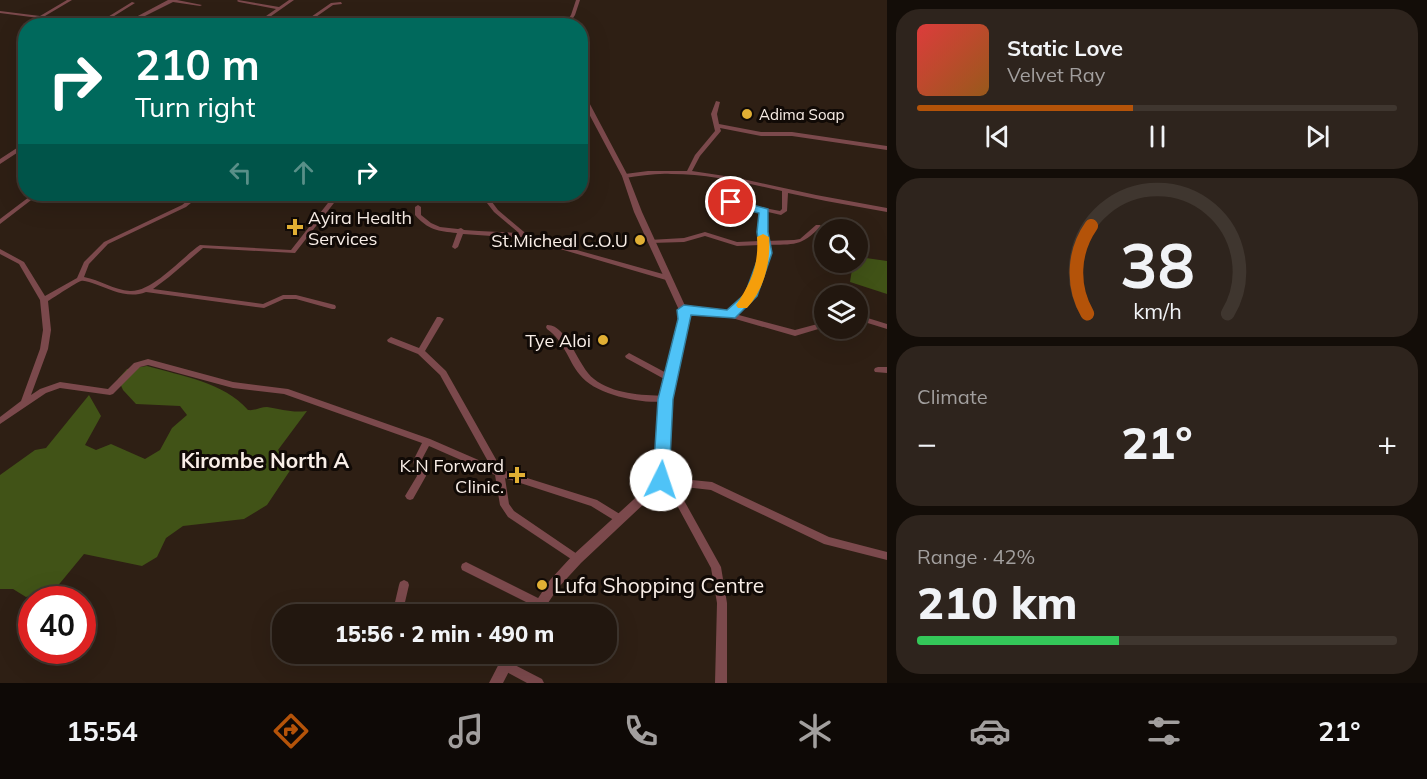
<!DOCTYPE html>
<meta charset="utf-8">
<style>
body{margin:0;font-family:Mulish,sans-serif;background:#2e241d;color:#f1f3f6;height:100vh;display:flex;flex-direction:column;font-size:22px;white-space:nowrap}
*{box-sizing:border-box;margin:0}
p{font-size:20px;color:#a29f9e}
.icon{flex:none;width:33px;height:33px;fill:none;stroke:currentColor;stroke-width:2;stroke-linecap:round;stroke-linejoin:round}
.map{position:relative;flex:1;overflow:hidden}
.drawer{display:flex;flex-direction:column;gap:9px;padding:9px;background:#130d08;width:540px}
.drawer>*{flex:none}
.hud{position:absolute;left:18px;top:18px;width:570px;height:183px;border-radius:24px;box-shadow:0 6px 24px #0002,0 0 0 2px #3f362f;background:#00695c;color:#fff;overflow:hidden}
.controls{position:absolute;left:814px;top:219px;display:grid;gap:12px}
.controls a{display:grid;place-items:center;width:54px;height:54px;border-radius:50%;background:#22170f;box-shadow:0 6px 24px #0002,0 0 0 2px #3f362f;font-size:30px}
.speed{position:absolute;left:18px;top:586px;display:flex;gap:12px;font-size:30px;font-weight:700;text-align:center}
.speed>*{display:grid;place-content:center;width:78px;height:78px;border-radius:50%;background:#22170f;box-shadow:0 6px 24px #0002,0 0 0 2px #3f362f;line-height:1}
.speed .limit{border:9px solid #d22;background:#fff;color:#111}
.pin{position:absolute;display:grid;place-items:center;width:51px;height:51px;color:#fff;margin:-26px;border:3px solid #fff;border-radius:50%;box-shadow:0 2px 6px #0007}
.me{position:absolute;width:66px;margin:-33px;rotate:4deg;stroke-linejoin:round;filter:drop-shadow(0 0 4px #0008)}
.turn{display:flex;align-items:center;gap:21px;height:126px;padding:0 18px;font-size:27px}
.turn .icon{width:78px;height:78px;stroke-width:2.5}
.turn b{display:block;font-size:42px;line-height:51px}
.lanes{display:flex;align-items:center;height:57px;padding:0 18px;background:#0003;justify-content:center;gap:30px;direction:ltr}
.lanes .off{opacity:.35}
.big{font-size:45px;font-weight:800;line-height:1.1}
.drawer .widget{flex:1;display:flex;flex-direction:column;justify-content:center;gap:9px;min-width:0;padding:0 21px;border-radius:24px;background:#2e241d}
.drawer .dial{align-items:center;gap:0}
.dial svg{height:156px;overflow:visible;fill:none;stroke:#3f362f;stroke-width:7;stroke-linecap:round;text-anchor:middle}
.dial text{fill:#f1f3f6;stroke:none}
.song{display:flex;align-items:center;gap:18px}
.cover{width:72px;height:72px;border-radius:9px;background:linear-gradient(135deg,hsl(0 70% 55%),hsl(30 70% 35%))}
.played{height:6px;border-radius:3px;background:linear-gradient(90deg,#b45309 45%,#3f362f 45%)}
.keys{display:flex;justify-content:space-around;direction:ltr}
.heat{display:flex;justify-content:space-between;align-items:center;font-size:33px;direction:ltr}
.charge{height:9px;border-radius:4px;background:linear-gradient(90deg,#34c759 42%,#3f362f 0)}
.trip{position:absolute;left:272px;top:604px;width:345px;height:60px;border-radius:24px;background:#22170f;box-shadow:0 6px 24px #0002,0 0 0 2px #3f362f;font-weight:800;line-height:60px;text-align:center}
.tab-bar{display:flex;height:96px;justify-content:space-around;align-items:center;background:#0e0906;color:#a29f9e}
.tab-bar .icon{width:42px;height:42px}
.tab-bar .active{color:#b45309}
.tab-bar b{font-size:27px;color:#f1f3f6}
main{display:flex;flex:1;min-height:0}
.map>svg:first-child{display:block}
.green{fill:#415317}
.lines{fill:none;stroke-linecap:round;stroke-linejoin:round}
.minor{fill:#7b494c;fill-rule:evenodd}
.tertiary{fill:#7b494c;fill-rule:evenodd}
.route{fill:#4fc3f7;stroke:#337fa1;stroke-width:1.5}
.slow{fill:#f59e0b}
.poi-dot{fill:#e1af34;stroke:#110a06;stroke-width:2}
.labels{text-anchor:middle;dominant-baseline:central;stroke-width:6;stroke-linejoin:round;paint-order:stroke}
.far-poi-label{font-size:15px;fill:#f9eee7;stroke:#110a06;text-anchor:start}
.poi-label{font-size:18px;fill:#f9eee7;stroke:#110a06;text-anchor:end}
.quarter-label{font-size:21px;font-weight:bold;fill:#f9eee7;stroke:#110a06}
.near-poi-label{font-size:21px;fill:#f9eee7;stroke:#110a06;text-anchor:start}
</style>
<main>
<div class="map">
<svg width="887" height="683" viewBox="0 0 887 683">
<rect width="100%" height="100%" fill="#2e1f14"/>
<path class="green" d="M 858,253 L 866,258 L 887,261 L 887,294 L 850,282 L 853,263 L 858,262 Z
M 147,366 C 181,376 224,382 248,410 C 255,411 260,407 267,407 C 282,409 291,413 307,411 L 278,450 L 291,469 L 267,505 L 244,519 L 183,526 L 166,538 L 157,557 L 142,566 L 84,554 L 56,588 L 26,597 L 13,589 L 0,589 L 0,475 L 35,450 L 46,448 L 89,395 L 101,416 L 85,445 L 96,450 L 111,444 L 145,459 L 160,450 L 172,428 L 187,415 L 180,406 L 136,404 L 123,390 L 118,379 L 127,369 Z"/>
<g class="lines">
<path class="minor" d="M 67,0 L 72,0 L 45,16 L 98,23 L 132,2 L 135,3 L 103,23 L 117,26 L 101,26 L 0,13 L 0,11 L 40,16 Z
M 168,0 L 177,0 L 202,5 L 200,6 L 173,2 L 125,26 L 119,26 Z
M 238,0 L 279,7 L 289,0 L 294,0 L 257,26 L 252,26 L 276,9 L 239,2 L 237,1 Z
M 341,2 L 342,4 L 333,5 L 303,26 L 298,26 L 331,3 Z
M 716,101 L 720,102 L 717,114 L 719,124 L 761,132 L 792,132 L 887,146 L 887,150 L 792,136 L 761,136 L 720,128 L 721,131 L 700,156 L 692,171 L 738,178 L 816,195 L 887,208 L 887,212 L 826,201 L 788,193 L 787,211 L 781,215 L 768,212 L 765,232 L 766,241 L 794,240 L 800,239 L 816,225 L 820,225 L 821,226 C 801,247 794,244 767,245 L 768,257 L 755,296 L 735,314 L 795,330 L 825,322 L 825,327 L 795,336 L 725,316 L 683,312 L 679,310 L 683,308 L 728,312 L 748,295 L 762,257 L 760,245 L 737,246 L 705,236 L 684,242 L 651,243 L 648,241 L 649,240 L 684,238 L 705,232 L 737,242 L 760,241 L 759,232 L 762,211 L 723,202 L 723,200 L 780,211 L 782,209 L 782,191 C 746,183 709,174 671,174 C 656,173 640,176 625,178 L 622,176 L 625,174 L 648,171 L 687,171 L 695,155 L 715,131 L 711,114 Z
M 23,144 L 26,144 L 26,147 L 0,164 L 0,159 Z
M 33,194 L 39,194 L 0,224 L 0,219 Z
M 196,194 L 202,194 L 186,207 L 108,244 L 89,264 L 84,277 C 100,280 114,290 130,291 C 153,292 181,258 200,245 L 291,250 L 335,194 L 341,194 L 295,253 L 203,248 L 169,277 L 153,289 L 263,304 L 283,295 L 296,295 L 335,305 L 336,307 L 335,309 L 332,309 L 296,299 L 284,299 L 264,308 L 146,292 C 128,299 112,290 95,284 C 91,283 85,280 81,281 C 75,283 55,297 48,301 L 51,330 L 48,349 L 31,395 L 40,389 L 60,382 L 108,389 L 134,363 L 148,359 L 233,382 L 288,389 L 430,439 L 490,465 L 440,375 L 418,354 L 388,342 L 387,340 L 391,337 L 419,348 L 437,317 L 440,317 L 444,319 L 425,351 L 446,371 L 502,470 L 597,500 L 623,516 L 625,519 L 623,522 L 620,523 L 617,522 L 591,506 L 505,478 L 509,504 L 514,511 L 580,556 L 582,559 L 580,562 L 577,563 L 508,517 L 500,505 L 495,475 L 429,446 L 421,461 L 426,476 L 413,499 L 410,500 L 407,499 L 405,496 L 417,476 L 413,461 L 422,443 L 284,394 L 233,388 L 148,365 L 140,367 L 113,394 L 110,395 L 60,388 L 46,393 L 0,424 L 0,417 L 21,401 L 40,349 L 43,330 L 40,300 L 19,264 L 0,254 L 0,249 L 24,262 L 45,296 L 77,278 L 84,262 L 104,242 L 182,205 Z
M 370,194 L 383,194 L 391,195 L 392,196 C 387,199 375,197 370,194 Z
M 480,194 L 486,194 L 498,210 L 530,237 L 670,276 L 671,278 L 668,280 L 666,280 L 526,239 L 523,237 L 506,237 L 463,234 L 458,247 L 455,249 L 452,247 L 457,233 C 438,231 428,230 415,215 L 415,207 L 418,205 L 421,207 L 421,215 L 431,223 L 440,227 L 458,229 L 461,228 L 464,230 L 479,231 L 519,233 L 494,212 Z
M 858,315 L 887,324 L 887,329 L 858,320 Z
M 547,325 C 567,324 578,367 594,379 C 613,394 641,395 665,396 L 668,397 L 669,399 L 668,401 C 644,405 595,395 580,375 C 567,359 565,342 547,329 L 546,327 Z
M 629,353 L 672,376 L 673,378 L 672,380 L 666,380 L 626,358 L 625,356 Z
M 878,367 L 887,367 L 887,373 L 875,372 L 874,370 L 875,368 Z
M 661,477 L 712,482 L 829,537 L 887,552 L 887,560 L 824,544 L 711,490 L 676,486 L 721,567 L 727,603 L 727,683 L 715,683 L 717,603 L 711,568 L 666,485 L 658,484 L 656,481 L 658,478 Z
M 466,562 L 544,601 L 545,604 L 544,607 L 540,609 L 462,570 L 461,567 L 462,564 Z
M 404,580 L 408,582 L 409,585 L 402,615 L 392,615 L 399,585 L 400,582 Z
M 505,660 L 542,679 L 544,683 L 527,683 L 501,669 L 500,665 L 501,661 Z"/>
<path class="tertiary" d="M 576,0 L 580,0 L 575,15 L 568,26 L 563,26 L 571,15 Z
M 580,89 L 583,91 L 628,176 L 642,212 L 687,310 L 689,319 L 670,399 L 666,481 L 665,484 L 581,563 L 558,588 L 540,615 L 527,615 L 550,580 L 573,555 L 656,479 L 660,399 L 681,319 L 679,310 L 634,212 L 622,176 L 580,97 Z
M 504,654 L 518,654 L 503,683 L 489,683 Z"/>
</g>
<path class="route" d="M 731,199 L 768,209 L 768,232 L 772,253 L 757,296 L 735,318 L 691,315 L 673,399 L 669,480 L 667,485 L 655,485 L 653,480 L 658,399 L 678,319 L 677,310 L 684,305 L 727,310 L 745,294 L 760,253 L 757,232 L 759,213 L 727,205 L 727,200 Z"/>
<path class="slow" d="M 763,234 L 769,237 C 771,263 764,289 747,308 L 738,308 L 736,305 C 751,283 759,265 757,237 Z"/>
<g class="poi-dot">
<circle cx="747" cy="114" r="6"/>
<path d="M292 218h6v6h6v6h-6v6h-6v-6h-6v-6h6z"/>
<circle cx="640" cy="240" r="6"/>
<circle cx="603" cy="340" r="6"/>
<path d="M514 466h6v6h6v6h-6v6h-6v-6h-6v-6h6z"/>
<circle cx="542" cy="585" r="6"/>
</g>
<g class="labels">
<g class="far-poi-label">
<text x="759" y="114">Adima Soap</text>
</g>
<g class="poi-label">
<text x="308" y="217" text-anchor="start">Ayira Health<tspan x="308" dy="21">Services</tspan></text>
<text x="628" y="240">St.Micheal C.O.U</text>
<text x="591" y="340">Tye Aloi</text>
<text x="504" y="465">K.N Forward<tspan x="504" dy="21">Clinic.</tspan></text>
</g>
<g class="quarter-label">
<text x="265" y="460">Kirombe North A</text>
</g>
<g class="near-poi-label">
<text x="554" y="585">Lufa Shopping Centre</text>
</g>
</g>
</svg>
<div class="controls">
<a><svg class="icon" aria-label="search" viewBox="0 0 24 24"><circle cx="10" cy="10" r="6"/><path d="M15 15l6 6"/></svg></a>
<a><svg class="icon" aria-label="layers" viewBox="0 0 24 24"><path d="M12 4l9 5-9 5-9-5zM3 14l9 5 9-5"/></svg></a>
</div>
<div class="speed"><div class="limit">40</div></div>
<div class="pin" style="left:731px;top:202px;background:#d93025"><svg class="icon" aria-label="arrive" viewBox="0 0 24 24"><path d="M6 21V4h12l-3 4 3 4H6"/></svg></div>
<svg class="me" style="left:661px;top:480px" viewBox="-20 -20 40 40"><circle r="19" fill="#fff"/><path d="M0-13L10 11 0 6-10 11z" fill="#4fc3f7"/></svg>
<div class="trip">15:56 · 2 min · 490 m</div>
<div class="hud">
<div class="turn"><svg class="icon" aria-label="right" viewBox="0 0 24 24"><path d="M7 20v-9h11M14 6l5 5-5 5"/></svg><div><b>210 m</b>Turn right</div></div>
<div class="lanes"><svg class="icon off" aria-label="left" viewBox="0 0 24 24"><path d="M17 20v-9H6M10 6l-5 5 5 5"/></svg><svg class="icon off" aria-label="ahead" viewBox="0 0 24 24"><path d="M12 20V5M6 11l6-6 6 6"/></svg><svg class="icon" aria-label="right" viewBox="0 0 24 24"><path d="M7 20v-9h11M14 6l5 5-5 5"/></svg></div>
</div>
</div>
<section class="drawer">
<div class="widget">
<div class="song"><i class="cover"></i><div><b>Static Love</b><p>Velvet Ray</p></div></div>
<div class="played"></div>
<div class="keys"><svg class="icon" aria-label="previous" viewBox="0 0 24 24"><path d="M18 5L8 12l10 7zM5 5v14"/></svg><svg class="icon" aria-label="pause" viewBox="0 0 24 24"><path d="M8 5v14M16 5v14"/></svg><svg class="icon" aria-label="next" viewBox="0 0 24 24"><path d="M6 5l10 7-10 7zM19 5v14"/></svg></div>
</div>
<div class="widget dial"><svg viewBox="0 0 100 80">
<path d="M14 69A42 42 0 1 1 86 69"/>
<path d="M14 69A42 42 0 0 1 16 24" stroke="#b45309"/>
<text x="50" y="56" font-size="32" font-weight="700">38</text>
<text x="50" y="72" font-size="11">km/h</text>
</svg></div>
<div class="widget"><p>Climate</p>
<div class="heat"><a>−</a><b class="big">21°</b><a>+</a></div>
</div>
<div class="widget"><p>Range · 42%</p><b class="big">210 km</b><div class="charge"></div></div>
</section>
</main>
<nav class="tab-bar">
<b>15:54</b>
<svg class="icon active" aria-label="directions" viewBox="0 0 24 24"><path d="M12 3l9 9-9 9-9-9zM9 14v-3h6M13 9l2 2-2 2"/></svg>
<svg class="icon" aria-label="music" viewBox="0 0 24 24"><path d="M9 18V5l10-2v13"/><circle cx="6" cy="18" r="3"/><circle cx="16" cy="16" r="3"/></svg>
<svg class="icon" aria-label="phone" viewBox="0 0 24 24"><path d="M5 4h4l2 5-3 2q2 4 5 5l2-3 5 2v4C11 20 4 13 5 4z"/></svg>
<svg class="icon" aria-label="climate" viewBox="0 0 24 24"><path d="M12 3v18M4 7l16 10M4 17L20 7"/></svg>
<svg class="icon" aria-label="car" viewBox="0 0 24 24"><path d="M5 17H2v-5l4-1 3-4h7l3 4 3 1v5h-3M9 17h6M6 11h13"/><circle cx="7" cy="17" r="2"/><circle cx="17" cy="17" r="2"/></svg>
<svg class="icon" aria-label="filters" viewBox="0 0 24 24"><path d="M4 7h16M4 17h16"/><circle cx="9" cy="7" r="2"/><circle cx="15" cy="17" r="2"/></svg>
<b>21°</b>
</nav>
